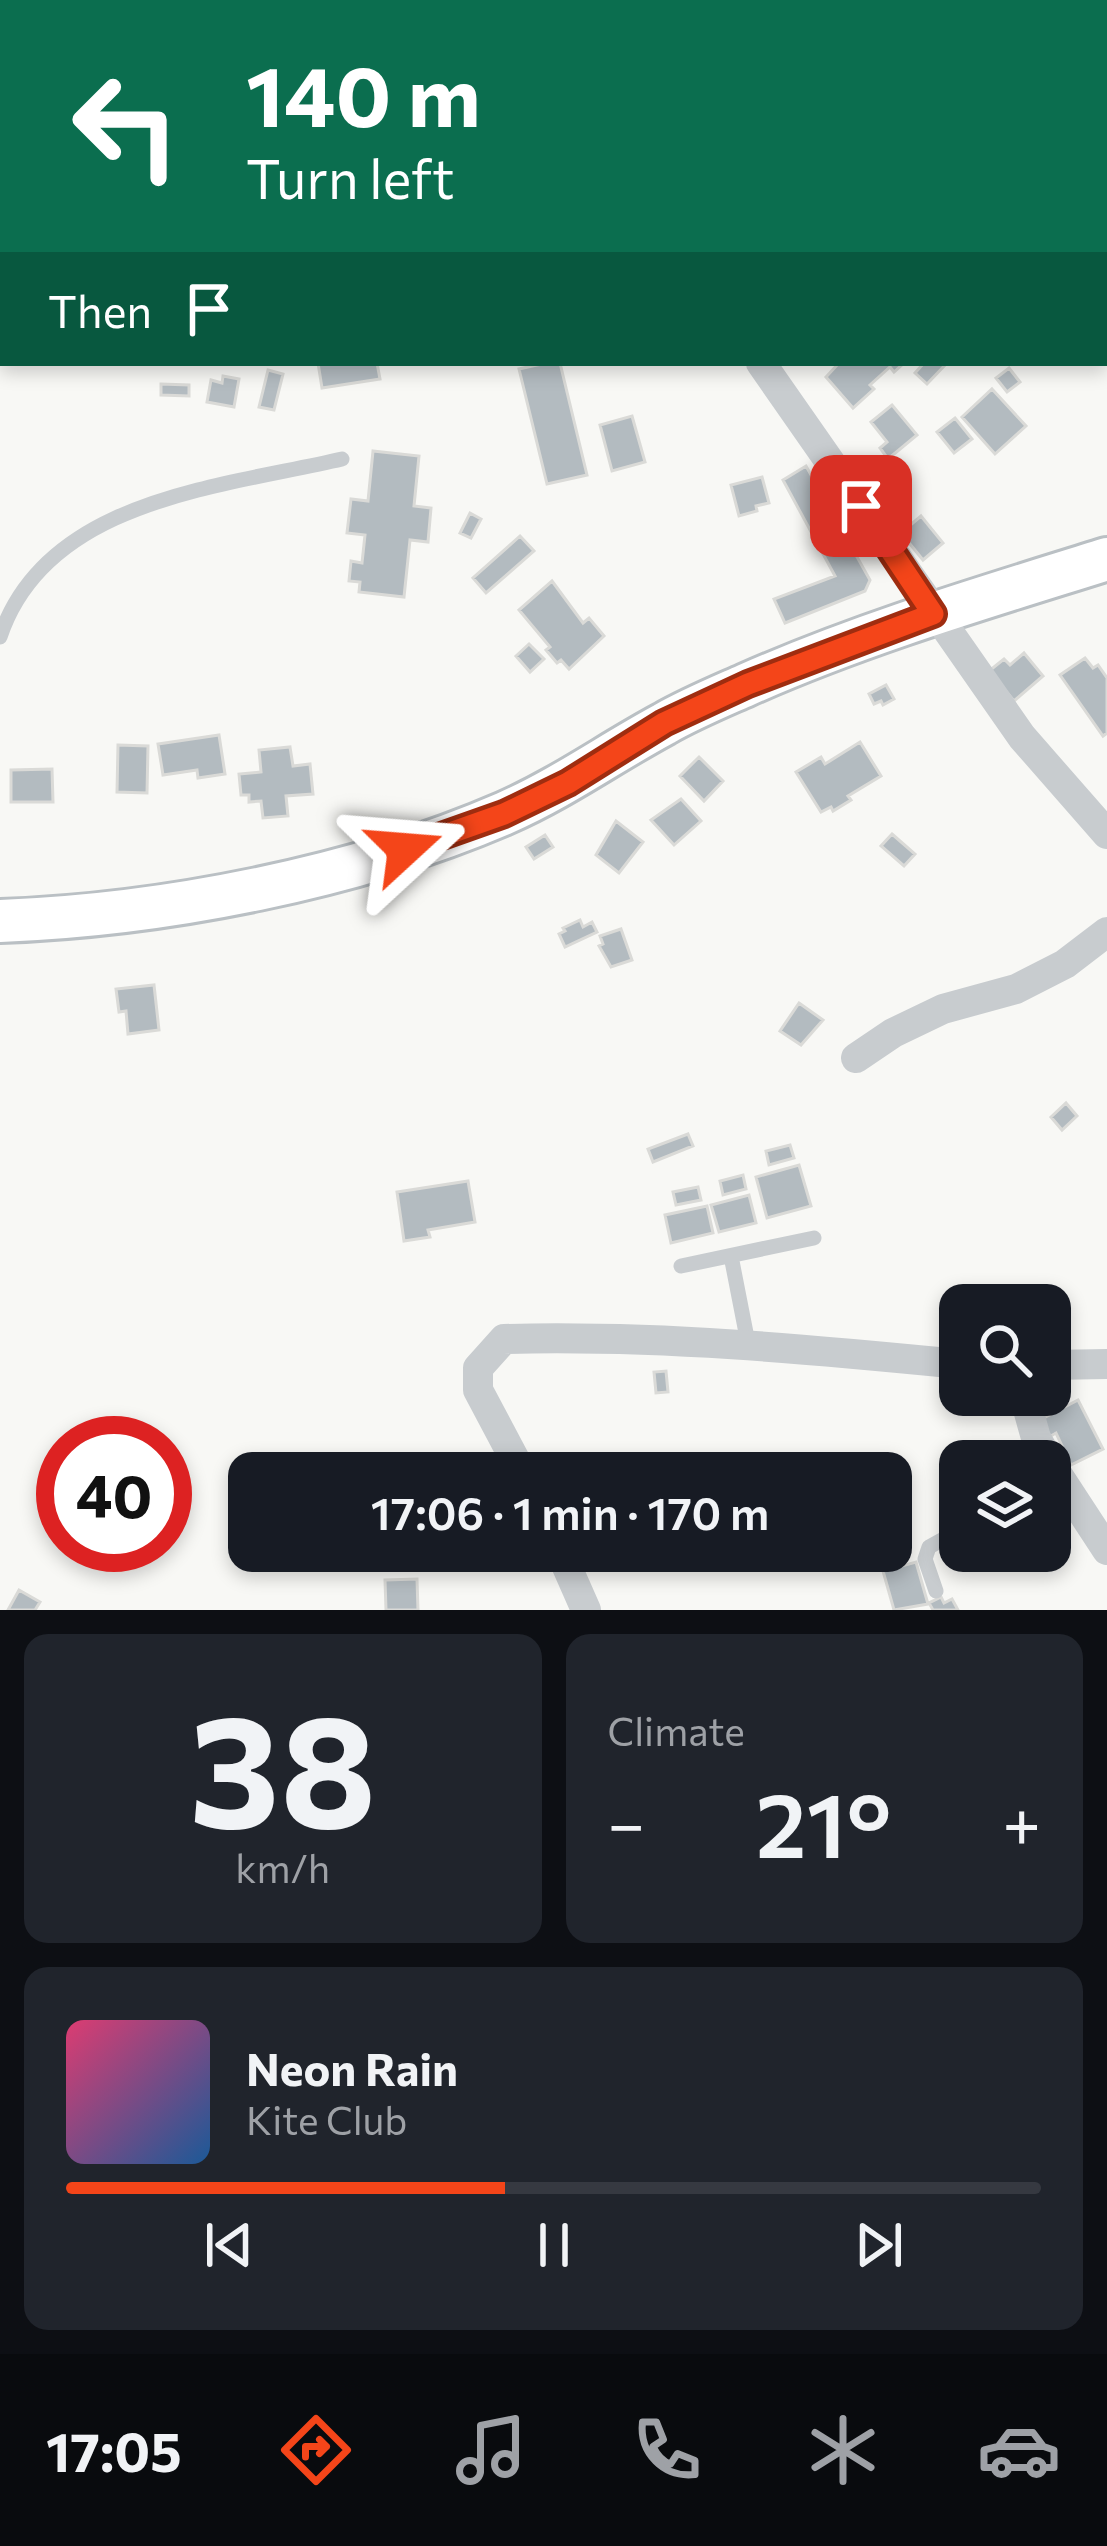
<!DOCTYPE html>
<meta charset="utf-8">
<style>
body{margin:0;font-family:Commissioner,sans-serif;background:#20242c;color:#f1f3f6;height:100vh;display:flex;flex-direction:column;font-size:45px;white-space:nowrap}
*{box-sizing:border-box;margin:0}
p{font-size:39px;color:#9ea1a6}
.icon{flex:none;width:66px;height:66px;fill:none;stroke:currentColor;stroke-width:2;stroke-linecap:round;stroke-linejoin:round}
.map{position:relative;height:1610px;overflow:hidden}
.drawer{display:flex;flex-direction:column;gap:24px;padding:24px;background:#0d0f14;flex:1}
.drawer>*{flex:none}
.hud{position:absolute;left:0px;top:0px;width:1107px;height:366px;box-shadow:0 6px 18px #0003;background:#0b6e4f;color:#fff;overflow:hidden}
.tools{position:absolute;left:939px;top:1284px;display:grid;gap:24px}
.tools a{display:grid;place-items:center;width:132px;height:132px;border-radius:24px;background:#171b24;box-shadow:0 6px 18px #0003;font-size:60px}
.speed{position:absolute;left:36px;top:1416px;display:flex;gap:24px;font-size:60px;font-weight:700;text-align:center}
.speed>*{display:grid;place-content:center;width:156px;height:156px;border-radius:50%;background:#171b24;box-shadow:0 6px 18px #0003;line-height:1}
.speed .limit{border:18px solid #d22;background:#fff;color:#111}
.pin{position:absolute;display:grid;place-items:center;width:102px;height:102px;color:#fff;margin:-51px;border-radius:24px;box-shadow:0 6px 18px #0006}
.me{position:absolute;width:132px;margin:-66px;rotate:71deg;stroke-linejoin:round;filter:drop-shadow(0 0 9px #0008)}
.turn{display:flex;align-items:center;gap:42px;height:252px;padding:0 48px;font-size:54px}
.turn .icon{width:156px;height:156px;stroke-width:2.5}
.turn b{display:block;font-size:84px;line-height:102px}
.then{display:flex;align-items:center;height:114px;padding:0 48px;background:#0003;gap:24px;font-size:45px}
.big{font-size:90px;font-weight:600;line-height:1.1}
.drawer .widget{flex:1;display:flex;flex-direction:column;justify-content:center;gap:18px;min-width:0;padding:0 42px;border-radius:24px;background:#20242c}
.drawer .dial{align-items:center;gap:0}
.dial b{font-size:156px;line-height:1}
.song{display:flex;align-items:center;gap:36px}
.cover{width:144px;height:144px;border-radius:18px;background:linear-gradient(135deg,hsl(340 70% 55%),hsl(210 70% 35%))}
.played{height:12px;border-radius:6px;background:linear-gradient(90deg,#f44519 45%,#363941 45%)}
.keys{display:flex;justify-content:space-around;direction:ltr}
.heat{display:flex;justify-content:space-between;align-items:center;font-size:66px;direction:ltr}
.drawer .tiles{flex:1;display:grid;gap:24px;grid-template-columns:1fr 1fr}
.widget:last-child{grid-column:span 2}
.trip{position:absolute;left:228px;top:1452px;width:684px;height:120px;border-radius:24px;background:#171b24;box-shadow:0 6px 18px #0003;font-weight:600;line-height:120px;text-align:center}
.tabs{display:flex;height:192px;justify-content:space-around;align-items:center;background:#090b0e;color:#9ea1a6}
.tabs .icon{width:84px;height:84px}
.tabs .on{color:#f44519}
.tabs b{font-size:54px;color:#f1f3f6}
.map>svg:first-child{display:block}
.building{fill:#b3bbc0;stroke:#dadad7;stroke-width:3}
.lines{fill:none;stroke-linecap:round;stroke-linejoin:round}
.secondary-casing{stroke:#bac0c4;stroke-width:48}
.lane{stroke:#c8cccf;stroke-width:15}
.street{stroke:#c8cccf;stroke-width:30}
.secondary{stroke:#fff;stroke-width:42}
.route-casing{stroke:#9f2d10;stroke-width:30}
.route{stroke:#f44519;stroke-width:21}
</style>
<div class="map">
<svg width="1107" height="1610" viewBox="0 0 1107 1610">
<rect width="100%" height="100%" fill="#f8f8f5"/>
<path class="building" d="M 318,363 L 377,363 L 380,379 L 322,388 Z
M 546,363 L 560,363 L 587,475 L 547,484 L 519,369 Z
M 839,363 L 904,363 L 894,372 L 890,367 L 870,385 L 874,389 L 853,408 L 826,377 Z
M 924,363 L 947,363 L 927,384 L 915,373 Z
M 1009,368 L 1020,382 L 1007,392 L 996,378 Z
M 268,370 L 283,374 L 274,410 L 259,407 Z
M 223,376 L 239,379 L 234,407 L 207,402 L 211,380 L 222,383 Z
M 161,384 L 189,385 L 189,396 L 161,395 Z
M 992,389 L 1026,426 L 995,454 L 962,417 Z
M 892,405 L 917,435 L 888,459 L 880,448 L 887,442 L 871,422 Z
M 632,416 L 645,462 L 612,471 L 600,425 Z
M 955,418 L 972,439 L 954,453 L 937,432 Z
M 373,451 L 419,456 L 414,506 L 431,508 L 428,542 L 410,540 L 404,597 L 359,592 L 360,582 L 349,581 L 351,561 L 362,563 L 365,535 L 347,533 L 351,499 L 368,501 Z
M 806,466 L 870,580 L 865,591 L 785,623 L 774,599 L 835,576 L 783,480 Z
M 762,477 L 769,503 L 756,506 L 757,511 L 739,516 L 731,485 Z
M 470,513 L 481,519 L 471,538 L 460,533 Z
M 921,516 L 943,543 L 923,560 L 901,533 Z
M 520,536 L 534,551 L 486,593 L 473,578 Z
M 552,581 L 583,623 L 589,618 L 604,636 L 569,669 L 561,660 L 557,663 L 546,650 L 550,647 L 519,610 Z
M 529,644 L 544,659 L 530,672 L 516,656 Z
M 1024,653 L 1043,676 L 1014,701 L 989,671 L 1004,659 L 1010,665 Z
M 1085,658 L 1093,668 L 1098,665 L 1107,678 L 1107,733 L 1103,736 L 1060,675 Z
M 886,685 L 894,699 L 883,705 L 881,701 L 874,704 L 869,694 Z
M 219,735 L 225,774 L 198,778 L 197,770 L 163,775 L 158,744 Z
M 860,742 L 881,776 L 848,796 L 851,800 L 833,811 L 831,807 L 821,812 L 796,772 L 821,757 L 825,764 Z
M 118,745 L 148,746 L 147,793 L 117,792 Z
M 290,747 L 293,766 L 310,764 L 313,794 L 286,796 L 288,816 L 263,818 L 261,801 L 249,802 L 249,795 L 241,795 L 239,774 L 261,772 L 259,750 Z
M 699,757 L 723,781 L 704,801 L 680,776 Z
M 52,769 L 53,802 L 11,802 L 11,770 Z
M 681,799 L 701,821 L 674,845 L 651,820 Z
M 616,821 L 643,842 L 619,873 L 596,855 Z
M 892,834 L 915,854 L 904,866 L 881,846 Z
M 545,835 L 553,847 L 534,859 L 526,847 Z
M 580,920 L 583,927 L 592,922 L 597,932 L 565,947 L 559,934 L 565,931 L 563,928 Z
M 621,929 L 632,960 L 611,967 L 599,946 L 603,944 L 600,936 Z
M 154,985 L 159,1030 L 128,1034 L 126,1011 L 119,1012 L 116,989 Z
M 799,1003 L 823,1020 L 801,1045 L 780,1031 Z
M 1066,1103 L 1077,1116 L 1062,1130 L 1051,1117 Z
M 688,1134 L 693,1146 L 653,1162 L 648,1149 Z
M 790,1145 L 794,1158 L 769,1165 L 766,1151 Z
M 799,1165 L 811,1206 L 767,1218 L 756,1177 Z
M 743,1175 L 746,1189 L 723,1195 L 720,1181 Z
M 468,1181 L 475,1222 L 428,1230 L 430,1237 L 404,1241 L 397,1192 Z
M 698,1187 L 701,1200 L 676,1205 L 673,1192 Z
M 749,1195 L 756,1223 L 719,1232 L 711,1205 Z
M 707,1206 L 713,1233 L 671,1243 L 665,1215 Z
M 666,1371 L 668,1392 L 656,1393 L 654,1372 Z
M 1078,1400 L 1103,1449 L 1071,1465 L 1056,1433 L 1049,1437 L 1040,1420 Z
M 823,1460 L 827,1473 L 804,1473 L 802,1466 Z
M 916,1562 L 928,1604 L 894,1610 L 883,1571 Z
M 417,1579 L 418,1610 L 386,1610 L 385,1580 Z
M 19,1590 L 40,1602 L 35,1610 L 8,1610 Z
M 941,1597 L 944,1603 L 952,1599 L 958,1610 L 933,1610 L 929,1603 Z"/>
<g class="lines">
<defs>
<path id="secondary" d="M 0,921 C 163,915 355,878 505,813 C 562,788 610,753 664,724 C 690,709 719,697 746,685 C 863,633 986,597 1107,559"/>
</defs>
<use href="#secondary" class="secondary-casing"/>
<path class="lane" d="M 0,637 C 46,499 222,487 342,459
M 731,1256 L 748,1343
M 681,1266 L 814,1238
M 936,1591 L 925,1559 L 929,1547 L 960,1530"/>
<path class="street" d="M 371,0 L 373,3
M 936,3 L 948,0
M 761,363 L 1022,737 L 1107,834
M 856,1058 L 893,1033 L 943,1009 L 1016,989 L 1065,964 L 1107,932
M 1050,1365 L 1107,1364
M 1024,1395 L 1036,1438 L 1049,1461
M 1050,1463 L 1107,1550
M 522,1473 L 478,1390 L 478,1368 L 504,1339 C 657,1335 808,1349 960,1364
M 560,1551 L 586,1610"/>
<use href="#secondary" class="secondary"/>
</g>
<g class="lines">
<defs>
<path id="route" d="M 405,849 L 504,814 L 568,783 L 664,723 L 748,684 L 933,614 L 861,506"/>
</defs>
<use href="#route" class="route-casing"/>
<use href="#route" class="route"/>
</g>
</svg>
<div class="tools">
<a><svg class="icon" aria-label="search" viewBox="0 0 24 24"><circle cx="10" cy="10" r="6"/><path d="M15 15l6 6"/></svg></a>
<a><svg class="icon" aria-label="layers" viewBox="0 0 24 24"><path d="M12 4l9 5-9 5-9-5zM3 14l9 5 9-5"/></svg></a>
</div>
<div class="speed"><div class="limit">40</div></div>
<div class="pin" style="left:861px;top:506px;background:#d93025"><svg class="icon" aria-label="arrive" viewBox="0 0 24 24"><path d="M6 21V4h12l-3 4 3 4H6"/></svg></div>
<svg class="me" style="left:405px;top:849px" viewBox="-20 -20 40 40"><path d="M0-17L14 15 0 8-14 15z" fill="#f44519" stroke="#fff" stroke-width="4"/></svg>
<div class="trip">17:06 · 1 min · 170 m</div>
<div class="hud">
<div class="turn"><svg class="icon" aria-label="left" viewBox="0 0 24 24"><path d="M17 20v-9H6M10 6l-5 5 5 5"/></svg><div><b>140 m</b>Turn left</div></div>
<div class="then">Then<svg class="icon" aria-label="arrive" viewBox="0 0 24 24"><path d="M6 21V4h12l-3 4 3 4H6"/></svg></div>
</div>
</div>
<section class="drawer">
<div class="tiles">
<div class="widget dial"><b>38</b><p>km/h</p></div>
<div class="widget"><p>Climate</p>
<div class="heat"><a>−</a><b class="big">21°</b><a>+</a></div>
</div>
<div class="widget">
<div class="song"><i class="cover"></i><div><b>Neon Rain</b><p>Kite Club</p></div></div>
<div class="played"></div>
<div class="keys"><svg class="icon" aria-label="previous" viewBox="0 0 24 24"><path d="M18 5L8 12l10 7zM5 5v14"/></svg><svg class="icon" aria-label="pause" viewBox="0 0 24 24"><path d="M8 5v14M16 5v14"/></svg><svg class="icon" aria-label="next" viewBox="0 0 24 24"><path d="M6 5l10 7-10 7zM19 5v14"/></svg></div>
</div>
</div>
</section>
<nav class="tabs">
<b>17:05</b>
<svg class="icon on" aria-label="directions" viewBox="0 0 24 24"><path d="M12 3l9 9-9 9-9-9zM9 14v-3h6M13 9l2 2-2 2"/></svg>
<svg class="icon" aria-label="music" viewBox="0 0 24 24"><path d="M9 18V5l10-2v13"/><circle cx="6" cy="18" r="3"/><circle cx="16" cy="16" r="3"/></svg>
<svg class="icon" aria-label="phone" viewBox="0 0 24 24"><path d="M5 4h4l2 5-3 2q2 4 5 5l2-3 5 2v4C11 20 4 13 5 4z"/></svg>
<svg class="icon" aria-label="climate" viewBox="0 0 24 24"><path d="M12 3v18M4 7l16 10M4 17L20 7"/></svg>
<svg class="icon" aria-label="car" viewBox="0 0 24 24"><path d="M5 17H2v-5l4-1 3-4h7l3 4 3 1v5h-3M9 17h6M6 11h13"/><circle cx="7" cy="17" r="2"/><circle cx="17" cy="17" r="2"/></svg>
</nav>
